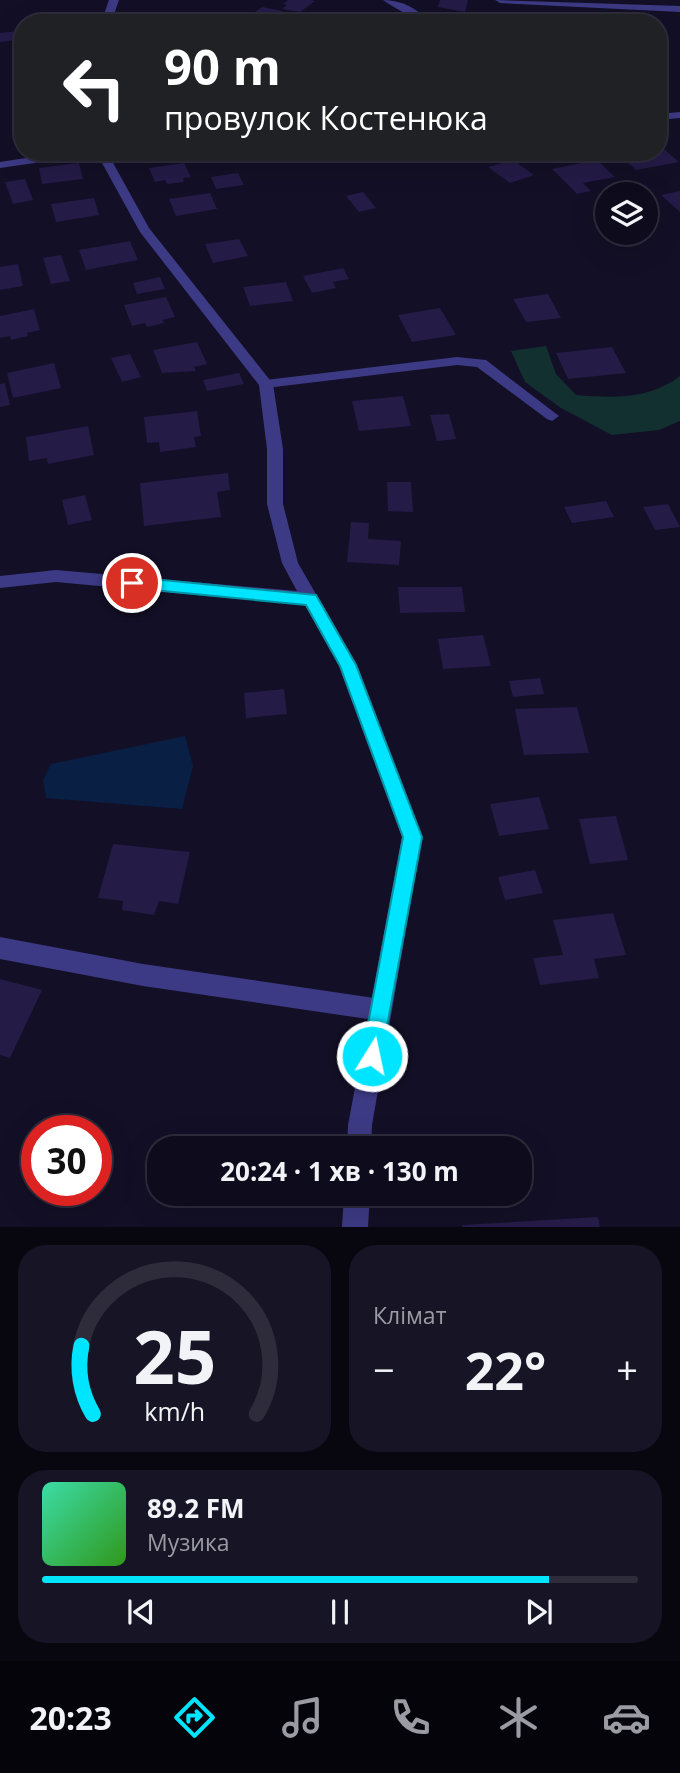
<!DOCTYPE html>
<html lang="uk">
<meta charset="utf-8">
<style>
body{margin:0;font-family:"Open Sans",sans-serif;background:#171425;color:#f1f3f6;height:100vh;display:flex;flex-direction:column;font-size:26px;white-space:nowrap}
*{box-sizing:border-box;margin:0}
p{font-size:23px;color:#9b9ba3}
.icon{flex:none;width:38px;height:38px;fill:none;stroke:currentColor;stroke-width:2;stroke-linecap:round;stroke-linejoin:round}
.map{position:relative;height:1227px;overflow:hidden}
.side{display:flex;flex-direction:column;gap:18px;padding:18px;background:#08060f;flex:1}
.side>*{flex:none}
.banner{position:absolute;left:14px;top:14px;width:653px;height:147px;border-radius:28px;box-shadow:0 7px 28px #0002,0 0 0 2px #2e2b3b;background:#202124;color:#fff;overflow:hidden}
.controls{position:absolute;left:595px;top:182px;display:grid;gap:14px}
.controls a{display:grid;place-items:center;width:63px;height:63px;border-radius:50%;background:#0e0b1c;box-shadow:0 7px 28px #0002,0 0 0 2px #2e2b3b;font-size:35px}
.speed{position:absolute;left:21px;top:1115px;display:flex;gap:14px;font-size:35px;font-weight:700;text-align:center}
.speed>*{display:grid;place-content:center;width:91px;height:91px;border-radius:50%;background:#0e0b1c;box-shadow:0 7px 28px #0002,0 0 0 2px #2e2b3b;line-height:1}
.speed .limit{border:10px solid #d22;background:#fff;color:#111}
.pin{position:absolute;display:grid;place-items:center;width:60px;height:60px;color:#fff;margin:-30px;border:4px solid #fff;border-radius:50%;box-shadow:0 2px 7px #0007}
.me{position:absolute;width:77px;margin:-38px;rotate:10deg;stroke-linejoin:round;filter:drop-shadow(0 0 5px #0008)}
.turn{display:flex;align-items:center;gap:24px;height:147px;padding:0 35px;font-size:32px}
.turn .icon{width:91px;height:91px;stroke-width:2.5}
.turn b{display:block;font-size:49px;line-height:60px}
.big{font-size:52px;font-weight:700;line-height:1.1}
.side .card{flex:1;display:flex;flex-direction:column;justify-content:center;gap:10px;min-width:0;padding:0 24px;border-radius:28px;background:#171425}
.side .dial{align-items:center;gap:0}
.dial svg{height:182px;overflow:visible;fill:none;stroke:#2e2b3b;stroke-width:7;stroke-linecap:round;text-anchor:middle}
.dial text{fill:#f1f3f6;stroke:none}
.song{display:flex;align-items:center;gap:21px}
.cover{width:84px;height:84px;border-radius:10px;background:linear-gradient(135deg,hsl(160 70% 55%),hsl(110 70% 35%))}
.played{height:7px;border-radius:4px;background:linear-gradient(90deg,#00e5ff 85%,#2e2b3b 85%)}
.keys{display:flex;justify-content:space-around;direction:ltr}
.heat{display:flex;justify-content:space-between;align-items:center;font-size:38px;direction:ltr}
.side .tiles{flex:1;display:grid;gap:18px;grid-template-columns:1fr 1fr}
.card:last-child{grid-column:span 2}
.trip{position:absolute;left:147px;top:1136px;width:385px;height:70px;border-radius:28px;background:#0e0b1c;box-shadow:0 7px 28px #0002,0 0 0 2px #2e2b3b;font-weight:700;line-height:70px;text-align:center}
.tabs{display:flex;height:112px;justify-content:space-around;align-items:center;background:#06040b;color:#9b9ba3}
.tabs .icon{width:49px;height:49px}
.tabs .selected{color:#00e5ff}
.tabs b{font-size:32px;color:#f1f3f6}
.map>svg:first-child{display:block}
.green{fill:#12302f}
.water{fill:#0a1f44}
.building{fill:#241b47}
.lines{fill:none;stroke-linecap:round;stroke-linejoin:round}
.service{fill:#3d3a85;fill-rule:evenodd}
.minor{fill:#3d3a85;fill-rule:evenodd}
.route{fill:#00e5ff;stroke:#0095a6;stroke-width:2}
</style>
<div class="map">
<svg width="680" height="1227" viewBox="0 0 680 1227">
<rect width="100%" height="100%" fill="#130f26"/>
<path class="green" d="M 546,346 L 556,374 L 576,395 C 614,398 648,400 680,376 L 680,421 L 659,430 L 612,435 L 561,408 L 525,382 L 511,351 Z"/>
<path class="water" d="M 185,736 L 193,766 L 182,809 L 46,798 L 43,780 L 51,764 Z"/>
<path class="building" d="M 288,0 L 310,0 L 315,1 L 300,12 L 282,9 L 287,5 L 283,4 Z
M 440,0 L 468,0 L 465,12 L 438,7 Z
M 262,7 L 283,11 L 274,18 L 252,14 Z
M 459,14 L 484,16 L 483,21 L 458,20 Z
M 19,31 L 20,40 L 0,42 L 0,33 Z
M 658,144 L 679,162 L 636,170 L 624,159 L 647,155 L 644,152 L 658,152 Z
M 513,160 L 534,175 L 510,183 L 488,167 Z
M 597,160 L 615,177 L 583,183 L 591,191 L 577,194 L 552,169 Z
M 79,163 L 83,179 L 42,184 L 39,168 Z
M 184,163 L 191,177 L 183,178 L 184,182 L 167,184 L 165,180 L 155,182 L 149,168 Z
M 238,173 L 244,185 L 216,189 L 211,177 Z
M 25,179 L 33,200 L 13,204 L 5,182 Z
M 680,191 L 680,212 L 661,195 Z
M 363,192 L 376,208 L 359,212 L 346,196 Z
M 210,193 L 217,209 L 176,216 L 169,199 Z
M 94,198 L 99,215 L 56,222 L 51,204 Z
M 239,239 L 248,256 L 213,263 L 205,244 Z
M 130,241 L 138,260 L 86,270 L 79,250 Z
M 61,255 L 70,281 L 51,284 L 43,258 Z
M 18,264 L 23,286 L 0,290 L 0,267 Z
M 343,268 L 349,279 L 333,282 L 336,288 L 312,293 L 303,276 Z
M 160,277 L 165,289 L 137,294 L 133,283 Z
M 286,282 L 293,301 L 250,306 L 243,287 Z
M 548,294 L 561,318 L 526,322 L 513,299 Z
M 166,297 L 175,317 L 162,320 L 164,323 L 147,327 L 145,323 L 132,326 L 124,305 Z
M 440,308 L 456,335 L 412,342 L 398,315 Z
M 34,309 L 40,330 L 27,333 L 28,336 L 11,340 L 10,336 L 0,338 L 0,316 Z
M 197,342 L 207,364 L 194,367 L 196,371 L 162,373 L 153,350 Z
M 612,347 L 626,373 L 568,379 L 556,353 Z
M 130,354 L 141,377 L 122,382 L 111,358 Z
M 54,363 L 61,388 L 13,398 L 7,373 Z
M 239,373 L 244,384 L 207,391 L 203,380 Z
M 5,383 L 10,405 L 0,407 L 0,384 Z
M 403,396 L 411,426 L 359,431 L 352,401 Z
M 197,411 L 201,436 L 194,437 L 196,447 L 160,452 L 159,442 L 147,443 L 144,417 Z
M 449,414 L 456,439 L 437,441 L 430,415 Z
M 88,426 L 94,455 L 48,464 L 47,458 L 29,461 L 26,437 Z
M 228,473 L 230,490 L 217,492 L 221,517 L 144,526 L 140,483 Z
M 387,482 L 411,482 L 413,512 L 388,511 Z
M 85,495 L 92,520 L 68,525 L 62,500 Z
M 606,501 L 614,517 L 572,523 L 564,507 Z
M 668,504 L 680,527 L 655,530 L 643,507 Z
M 351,522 L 369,523 L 368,539 L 401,541 L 399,565 L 347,562 Z
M 398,587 L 462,587 L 465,612 L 400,613 Z
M 483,635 L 491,666 L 443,669 L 438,639 Z
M 540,678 L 544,694 L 513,697 L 509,681 Z
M 284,689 L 287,714 L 246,718 L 244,693 Z
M 577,707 L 589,753 L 524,755 L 515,709 Z
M 539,797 L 549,829 L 499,836 L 490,804 Z
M 616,816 L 628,860 L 590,864 L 579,819 Z
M 113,844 L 190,852 L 178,904 L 159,901 L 154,915 L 122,910 L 123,901 L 98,898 Z
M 535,870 L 543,893 L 505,900 L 498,877 Z
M 613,913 L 626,955 L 594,959 L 599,978 L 540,985 L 533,958 L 563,955 L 553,920 Z
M 0,979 L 42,990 L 10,1058 L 0,1055 Z
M 598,1217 L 600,1227 L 463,1227 L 462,1225 Z"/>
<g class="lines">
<path class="service" d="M 457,357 L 486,360 L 559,416 L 552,421 L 547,419 L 477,367 L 457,365 L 266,388 L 259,384 L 266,380 Z
M 0,937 L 143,964 L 381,999 L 389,1002 L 392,1010 L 389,1018 L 381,1021 L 143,986 L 0,959 Z"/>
<path class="minor" d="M 109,0 L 119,0 L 111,23 L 101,23 Z
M 383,0 C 403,0 417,9 431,23 C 420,23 393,7 383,0 Z
M 495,0 L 680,6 L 680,12 L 500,3 Z
M 680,112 L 680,118 L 658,120 L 658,114 Z
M 65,152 L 95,152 L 90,155 L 0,168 L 0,162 Z
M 96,152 L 107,152 L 149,228 L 273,384 L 283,449 L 283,504 L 298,563 L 357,665 L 422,837 L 372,1125 L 371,1148 L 347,1148 L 348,1125 L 402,837 L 339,666 L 305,605 L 56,582 L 0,588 L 0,576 L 56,570 L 297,591 L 282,563 L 267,504 L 267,449 L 259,385 L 140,232 Z
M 344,1194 L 370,1194 L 368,1227 L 342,1227 Z"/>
</g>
<path class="route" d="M 132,577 L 316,595 L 356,665 L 422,837 L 380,1064 L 372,1067 L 365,1064 L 362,1056 L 403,837 L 340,666 L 306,605 L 132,588 L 124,583 Z"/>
</svg>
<div class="controls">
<a><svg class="icon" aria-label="layers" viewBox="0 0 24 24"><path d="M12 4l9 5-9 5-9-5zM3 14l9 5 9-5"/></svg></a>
</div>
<div class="speed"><div class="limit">30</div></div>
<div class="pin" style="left:132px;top:583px;background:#d93025"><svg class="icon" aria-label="arrive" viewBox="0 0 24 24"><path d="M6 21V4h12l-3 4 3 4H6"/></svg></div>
<svg class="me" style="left:372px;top:1056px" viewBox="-20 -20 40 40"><circle r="17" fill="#00e5ff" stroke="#fff" stroke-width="3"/><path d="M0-11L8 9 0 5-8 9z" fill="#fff"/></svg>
<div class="trip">20:24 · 1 хв · 130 m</div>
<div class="banner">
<div class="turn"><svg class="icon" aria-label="left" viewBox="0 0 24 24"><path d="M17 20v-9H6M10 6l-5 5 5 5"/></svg><div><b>90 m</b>провулок Костенюка</div></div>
</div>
</div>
<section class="side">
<div class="tiles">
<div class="card dial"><svg viewBox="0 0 100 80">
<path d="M14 69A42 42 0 1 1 86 69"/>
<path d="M14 69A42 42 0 0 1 9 39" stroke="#00e5ff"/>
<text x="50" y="56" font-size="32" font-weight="700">25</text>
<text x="50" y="72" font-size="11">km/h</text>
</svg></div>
<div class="card"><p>Клімат</p>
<div class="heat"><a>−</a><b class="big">22°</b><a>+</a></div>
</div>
<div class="card">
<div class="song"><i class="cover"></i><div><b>89.2 FM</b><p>Музика</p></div></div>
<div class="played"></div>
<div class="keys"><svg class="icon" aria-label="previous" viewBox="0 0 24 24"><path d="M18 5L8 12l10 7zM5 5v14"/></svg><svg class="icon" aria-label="pause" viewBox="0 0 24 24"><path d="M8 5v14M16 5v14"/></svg><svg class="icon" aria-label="next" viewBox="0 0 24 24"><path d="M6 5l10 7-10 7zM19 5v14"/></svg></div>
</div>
</div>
</section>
<nav class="tabs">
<b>20:23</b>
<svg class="icon selected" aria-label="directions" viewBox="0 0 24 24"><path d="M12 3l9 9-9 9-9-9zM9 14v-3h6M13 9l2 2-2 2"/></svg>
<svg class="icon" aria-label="music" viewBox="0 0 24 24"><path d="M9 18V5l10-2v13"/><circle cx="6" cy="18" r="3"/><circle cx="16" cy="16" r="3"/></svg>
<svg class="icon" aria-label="phone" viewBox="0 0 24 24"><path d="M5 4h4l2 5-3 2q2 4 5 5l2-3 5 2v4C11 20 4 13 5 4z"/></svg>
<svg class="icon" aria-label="climate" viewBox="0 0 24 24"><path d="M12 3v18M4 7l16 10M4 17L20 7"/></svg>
<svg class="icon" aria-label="car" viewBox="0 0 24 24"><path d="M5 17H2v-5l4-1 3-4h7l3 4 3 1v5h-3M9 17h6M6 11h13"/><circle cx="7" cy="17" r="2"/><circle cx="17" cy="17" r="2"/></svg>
</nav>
